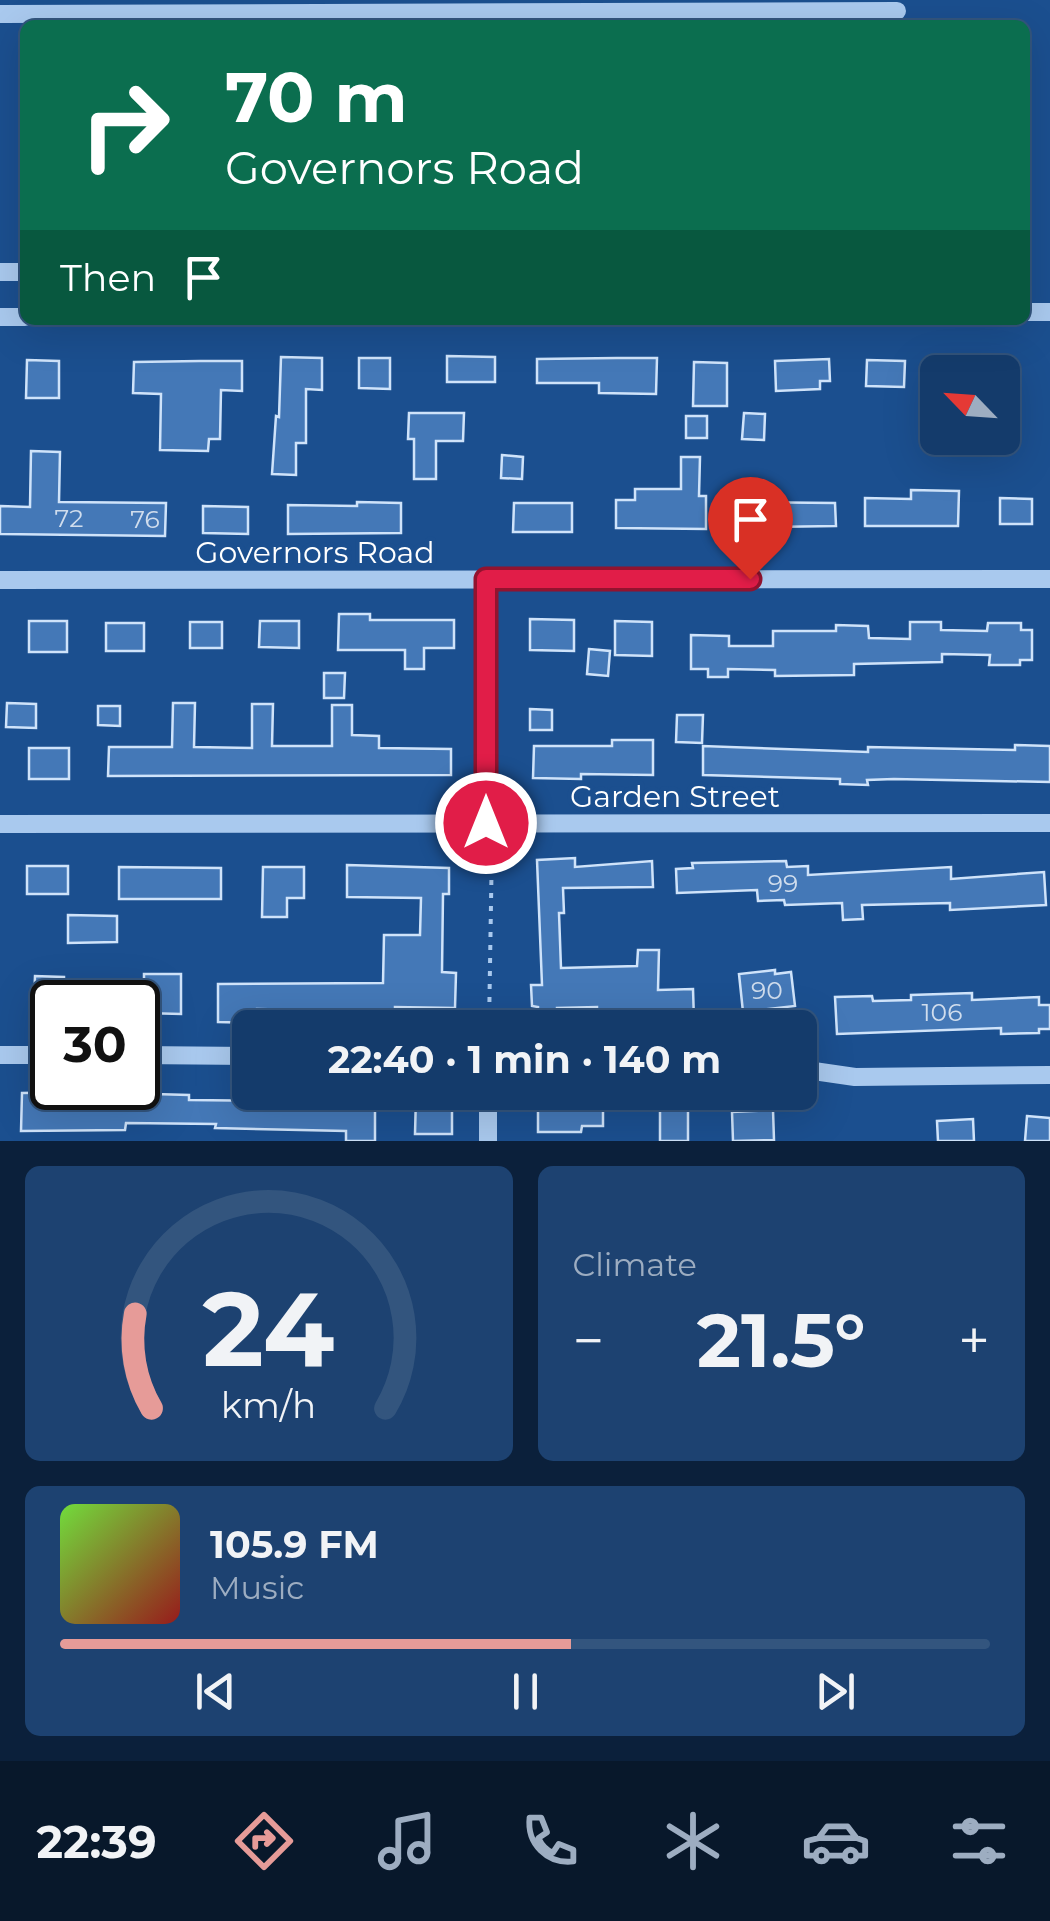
<!DOCTYPE html>
<meta charset="utf-8">
<style>
body{margin:0;font-family:Montserrat,sans-serif;background:#1d4271;color:#f1f3f6;height:100vh;display:flex;flex-direction:column;font-size:38px;white-space:nowrap}
*{box-sizing:border-box;margin:0}
p{font-size:32px;color:#9dadc1}
.icon{flex:none;width:55px;height:55px;fill:none;stroke:currentColor;stroke-width:2;stroke-linecap:round;stroke-linejoin:round}
.map{position:relative;height:1141px;overflow:hidden}
.panel{display:flex;flex-direction:column;gap:25px;padding:25px;background:#0b203b;flex:1}
.panel>*{flex:none}
.top-card{position:absolute;left:20px;top:20px;width:1010px;height:305px;border-radius:15px;box-shadow:0 10px 40px #0002,0 0 0 2px #33557e;background:#0b6e4f;color:#fff;overflow:hidden}
.needle{width:65px;rotate:295deg}
.fabs{position:absolute;left:920px;top:355px;display:grid;gap:20px}
.fabs a{display:grid;place-items:center;width:100px;height:100px;border-radius:15px;background:#143b6b;box-shadow:0 10px 40px #0002,0 0 0 2px #33557e;font-size:50px}
.speed{position:absolute;left:30px;top:980px;display:flex;gap:20px;font-size:50px;font-weight:700;text-align:center}
.speed>*{display:grid;place-content:center;width:130px;height:130px;border-radius:50%;background:#143b6b;box-shadow:0 10px 40px #0002,0 0 0 2px #33557e;line-height:1}
.speed .limit{border:5px solid #111;border-radius:15px;background:#fff;color:#111}
.pin{position:absolute;display:grid;place-items:center;width:85px;height:85px;color:#fff;margin:-102px -42px;border-radius:50% 50% 50% 0;rotate:-45deg;box-shadow:0 0 10px #0007}
.pin .icon{rotate:45deg}
.me{position:absolute;width:110px;margin:-55px;rotate:0deg;stroke-linejoin:round;filter:drop-shadow(0 0 8px #0008)}
.turn{display:flex;align-items:center;gap:35px;height:210px;padding:0 40px;font-size:45px}
.turn .icon{width:130px;height:130px;stroke-width:2.5}
.turn b{display:block;font-size:70px;line-height:85px}
.then{display:flex;align-items:center;height:95px;padding:0 40px;background:#0003;gap:20px;font-size:38px}
.big{font-size:75px;font-weight:700;line-height:1.1}
.panel .tile{flex:1;display:flex;flex-direction:column;justify-content:center;gap:15px;min-width:0;padding:0 35px;border-radius:15px;background:#1d4271}
.panel .dial{align-items:center;gap:0}
.dial svg{height:260px;overflow:visible;fill:none;stroke:#33557e;stroke-width:7;stroke-linecap:round;text-anchor:middle}
.dial text{fill:#f1f3f6;stroke:none}
.song{display:flex;align-items:center;gap:30px}
.cover{width:120px;height:120px;border-radius:15px;background:linear-gradient(135deg,hsl(100 70% 55%),hsl(0 70% 35%))}
.played{height:10px;border-radius:5px;background:linear-gradient(90deg,#e69b98 55%,#33557e 55%)}
.keys{display:flex;justify-content:space-around;direction:ltr}
.heat{display:flex;justify-content:space-between;align-items:center;font-size:55px;direction:ltr}
.panel .tiles{flex:1;display:grid;gap:25px;grid-template-columns:1fr 1fr}
.tile:last-child{grid-column:span 2}
.trip{position:absolute;left:232px;top:1010px;width:585px;height:100px;border-radius:15px;background:#143b6b;box-shadow:0 10px 40px #0002,0 0 0 2px #33557e;font-weight:700;line-height:100px;text-align:center}
.menu{display:flex;height:160px;justify-content:space-around;align-items:center;background:#08182b;color:#9dadc1}
.menu .icon{width:70px;height:70px}
.menu .current{color:#e69b98}
.menu b{font-size:45px;color:#f1f3f6}
.map>svg:first-child{display:block}
.building{fill:#4478b7;stroke:#cfe3fa;stroke-width:2.5}
.lines{fill:none;stroke-linecap:round;stroke-linejoin:round}
.path{stroke:#a9c9ee;stroke-width:4;stroke-dasharray:5 8;stroke-linecap:butt}
.minor{stroke:#a9c9ee;stroke-width:18}
.route-casing{stroke:#92132f;stroke-width:25}
.route{stroke:#e11d48;stroke-width:18}
.labels{text-anchor:middle;dominant-baseline:central;stroke-width:9;stroke-linejoin:round;paint-order:stroke}
.number-label{font-size:25px;fill:#d0dded}
.street-label{font-size:30px;fill:#fff;stroke:#1b4f8f}
</style>
<div class="map">
<svg width="1050" height="1141" viewBox="0 0 1050 1141">
<rect width="100%" height="100%" fill="#1b4f8f"/>
<path class="building" d="M 447,356 L 495,357 L 495,382 L 447,382 Z
M 281,357 L 322,358 L 322,390 L 306,389 L 306,443 L 296,443 L 296,475 L 272,474 L 276,416 L 279,417 Z
M 359,358 L 390,358 L 390,389 L 359,388 Z
M 617,358 L 657,358 L 656,394 L 599,393 L 599,383 L 537,383 L 537,359 Z
M 829,359 L 830,381 L 820,381 L 820,389 L 776,391 L 775,361 Z
M 27,360 L 59,361 L 59,398 L 26,398 Z
M 867,360 L 905,361 L 904,387 L 866,386 Z
M 200,361 L 242,361 L 242,391 L 221,390 L 220,439 L 209,439 L 208,451 L 160,450 L 161,394 L 133,393 L 134,362 Z
M 694,362 L 727,363 L 727,406 L 693,406 Z
M 409,413 L 464,413 L 463,441 L 436,441 L 436,479 L 414,479 L 414,439 L 408,439 Z
M 744,413 L 765,414 L 764,440 L 742,439 Z
M 686,416 L 707,416 L 707,438 L 686,438 Z
M 31,451 L 60,452 L 59,502 L 166,503 L 165,536 L 0,534 L 0,506 L 30,507 Z
M 502,455 L 523,457 L 522,479 L 501,478 Z
M 681,457 L 700,457 L 699,496 L 706,496 L 706,529 L 616,528 L 616,500 L 635,500 L 635,489 L 681,489 Z
M 911,490 L 959,491 L 958,526 L 865,526 L 865,498 L 911,499 Z
M 1000,498 L 1032,499 L 1032,524 L 1000,524 Z
M 357,502 L 401,503 L 401,533 L 288,534 L 288,505 L 357,506 Z
M 740,502 L 835,503 L 836,526 L 769,527 L 769,522 L 739,522 Z
M 514,503 L 572,503 L 572,532 L 513,532 Z
M 203,506 L 248,507 L 248,534 L 203,533 Z
M 339,614 L 370,614 L 370,620 L 454,620 L 454,648 L 424,648 L 424,669 L 405,669 L 405,650 L 338,650 Z
M 530,619 L 574,620 L 574,651 L 530,650 Z
M 29,621 L 67,621 L 67,652 L 29,652 Z
M 260,621 L 299,621 L 299,648 L 259,647 Z
M 615,621 L 652,622 L 652,656 L 615,655 Z
M 190,622 L 222,622 L 222,648 L 190,648 Z
M 910,622 L 941,622 L 941,630 L 987,631 L 988,623 L 1021,623 L 1021,630 L 1032,630 L 1032,660 L 1020,660 L 1020,665 L 989,665 L 990,655 L 942,654 L 942,662 L 854,664 L 854,675 L 775,676 L 775,670 L 728,669 L 728,677 L 708,677 L 708,669 L 691,669 L 691,635 L 729,636 L 729,646 L 773,646 L 773,631 L 836,631 L 836,625 L 868,626 L 869,638 L 910,639 Z
M 106,623 L 144,623 L 144,651 L 106,651 Z
M 589,649 L 610,651 L 608,676 L 587,674 Z
M 324,673 L 345,673 L 344,698 L 324,698 Z
M 7,703 L 36,704 L 36,728 L 6,727 Z
M 173,703 L 195,703 L 194,747 L 252,748 L 252,704 L 273,704 L 272,746 L 332,746 L 332,705 L 352,705 L 352,735 L 379,736 L 379,748 L 451,749 L 451,775 L 108,776 L 109,747 L 172,747 Z
M 98,706 L 120,706 L 120,726 L 98,725 Z
M 530,709 L 552,710 L 552,730 L 530,730 Z
M 677,715 L 703,715 L 702,743 L 676,742 Z
M 612,740 L 653,740 L 653,775 L 581,774 L 581,779 L 533,778 L 534,746 L 612,746 Z
M 1015,745 L 1050,746 L 1050,782 L 894,779 L 867,780 L 868,785 L 840,784 L 840,779 L 703,775 L 703,746 L 868,752 L 868,747 L 1015,750 Z
M 29,748 L 69,748 L 69,779 L 29,779 Z
M 575,858 L 575,867 L 652,861 L 653,887 L 563,888 L 564,913 L 559,913 L 561,968 L 637,966 L 638,950 L 659,950 L 658,990 L 693,989 L 694,1020 L 597,1024 L 597,1007 L 557,1008 L 557,1016 L 538,1016 L 538,1007 L 532,1006 L 531,985 L 542,985 L 537,860 Z
M 786,861 L 787,867 L 808,866 L 808,875 L 951,867 L 951,879 L 1044,872 L 1046,905 L 950,910 L 950,903 L 862,905 L 863,919 L 843,920 L 842,903 L 785,905 L 784,900 L 758,901 L 757,890 L 677,893 L 676,869 L 693,868 L 692,863 Z
M 347,865 L 449,868 L 449,894 L 443,894 L 442,972 L 456,973 L 455,1008 L 395,1007 L 395,1018 L 354,1018 L 354,1011 L 257,1009 L 256,1023 L 218,1022 L 218,984 L 383,983 L 384,935 L 420,935 L 421,898 L 347,897 Z
M 27,866 L 68,866 L 68,894 L 27,894 Z
M 119,867 L 221,868 L 221,899 L 119,899 Z
M 263,867 L 304,867 L 304,898 L 287,898 L 287,917 L 262,917 Z
M 68,915 L 117,916 L 117,942 L 68,943 Z
M 775,970 L 775,974 L 791,972 L 795,1006 L 743,1012 L 739,974 Z
M 144,974 L 181,974 L 181,1014 L 144,1013 L 144,1002 L 34,1002 L 35,976 L 64,977 L 64,983 L 144,984 Z
M 972,993 L 972,1000 L 1039,997 L 1039,1005 L 1050,1005 L 1050,1029 L 1039,1029 L 1039,1033 L 1001,1034 L 1001,1028 L 837,1034 L 835,997 L 872,996 L 873,1001 L 911,1000 L 911,995 Z
M 81,1092 L 189,1095 L 189,1100 L 375,1102 L 375,1141 L 346,1141 L 346,1131 L 215,1128 L 216,1124 L 126,1123 L 125,1130 L 21,1131 L 22,1093 Z
M 416,1096 L 452,1096 L 452,1134 L 415,1134 Z
M 660,1097 L 688,1097 L 688,1141 L 660,1141 Z
M 559,1098 L 585,1099 L 585,1104 L 603,1104 L 603,1126 L 582,1126 L 581,1132 L 538,1132 L 538,1107 L 559,1107 Z
M 773,1110 L 774,1140 L 733,1141 L 732,1112 Z
M 1027,1116 L 1050,1118 L 1050,1141 L 1025,1141 Z
M 973,1119 L 974,1141 L 938,1141 L 937,1121 Z"/>
<g class="lines">
<path class="path" d="M 489,1028 L 492,842"/>
<path class="minor" d="M 0,14 L 897,11
M 0,272 L 25,272
M 1025,312 L 1050,312
M 0,317 L 25,317
M 0,580 L 1050,579
M 486,823 L 486,579
M 0,824 L 1050,823
M 0,1055 L 52,1055
M 138,1055 L 250,1056
M 800,1069 L 855,1077 L 1050,1075
M 488,1141 L 488,1092"/>
</g>
<g class="lines">
<defs>
<path id="route" d="M 486,823 L 486,579 L 750,579"/>
</defs>
<use href="#route" class="route-casing"/>
<use href="#route" class="route"/>
</g>
<g class="labels">
<g class="number-label">
<text x="69" y="518">72</text>
<text x="145" y="519">76</text>
<text x="783" y="883">99</text>
<text x="767" y="990">90</text>
<text x="942" y="1012">106</text>
</g>
<g class="street-label">
<text x="315" y="552">Governors Road</text>
<text x="675" y="796">Garden Street</text>
</g>
</g>
</svg>
<div class="fabs">
<a><svg class="needle" viewBox="-14 -14 28 28"><path d="M0-13l5 13h-10z" fill="#e53935"/><path d="M0 13l5-13h-10z" fill="#9dadc1"/></svg></a>
</div>
<div class="speed"><div class="limit">30</div></div>
<div class="pin" style="left:750px;top:579px;background:#d93025"><svg class="icon" aria-label="arrive" viewBox="0 0 24 24"><path d="M6 21V4h12l-3 4 3 4H6"/></svg></div>
<svg class="me" style="left:486px;top:823px" viewBox="-20 -20 40 40"><circle r="17" fill="#e11d48" stroke="#fff" stroke-width="3"/><path d="M0-11L8 9 0 5-8 9z" fill="#fff"/></svg>
<div class="trip">22:40 · 1 min · 140 m</div>
<div class="top-card">
<div class="turn"><svg class="icon" aria-label="right" viewBox="0 0 24 24"><path d="M7 20v-9h11M14 6l5 5-5 5"/></svg><div><b>70 m</b>Governors Road</div></div>
<div class="then">Then<svg class="icon" aria-label="arrive" viewBox="0 0 24 24"><path d="M6 21V4h12l-3 4 3 4H6"/></svg></div>
</div>
</div>
<section class="panel">
<div class="tiles">
<div class="tile dial"><svg viewBox="0 0 100 80">
<path d="M14 69A42 42 0 1 1 86 69"/>
<path d="M14 69A42 42 0 0 1 9 40" stroke="#e69b98"/>
<text x="50" y="56" font-size="32" font-weight="700">24</text>
<text x="50" y="72" font-size="11">km/h</text>
</svg></div>
<div class="tile"><p>Climate</p>
<div class="heat"><a>−</a><b class="big">21.5°</b><a>+</a></div>
</div>
<div class="tile">
<div class="song"><i class="cover"></i><div><b>105.9 FM</b><p>Music</p></div></div>
<div class="played"></div>
<div class="keys"><svg class="icon" aria-label="previous" viewBox="0 0 24 24"><path d="M18 5L8 12l10 7zM5 5v14"/></svg><svg class="icon" aria-label="pause" viewBox="0 0 24 24"><path d="M8 5v14M16 5v14"/></svg><svg class="icon" aria-label="next" viewBox="0 0 24 24"><path d="M6 5l10 7-10 7zM19 5v14"/></svg></div>
</div>
</div>
</section>
<nav class="menu">
<b>22:39</b>
<svg class="icon current" aria-label="directions" viewBox="0 0 24 24"><path d="M12 3l9 9-9 9-9-9zM9 14v-3h6M13 9l2 2-2 2"/></svg>
<svg class="icon" aria-label="music" viewBox="0 0 24 24"><path d="M9 18V5l10-2v13"/><circle cx="6" cy="18" r="3"/><circle cx="16" cy="16" r="3"/></svg>
<svg class="icon" aria-label="phone" viewBox="0 0 24 24"><path d="M5 4h4l2 5-3 2q2 4 5 5l2-3 5 2v4C11 20 4 13 5 4z"/></svg>
<svg class="icon" aria-label="climate" viewBox="0 0 24 24"><path d="M12 3v18M4 7l16 10M4 17L20 7"/></svg>
<svg class="icon" aria-label="car" viewBox="0 0 24 24"><path d="M5 17H2v-5l4-1 3-4h7l3 4 3 1v5h-3M9 17h6M6 11h13"/><circle cx="7" cy="17" r="2"/><circle cx="17" cy="17" r="2"/></svg>
<svg class="icon" aria-label="filters" viewBox="0 0 24 24"><path d="M4 7h16M4 17h16"/><circle cx="9" cy="7" r="2"/><circle cx="15" cy="17" r="2"/></svg>
</nav>
